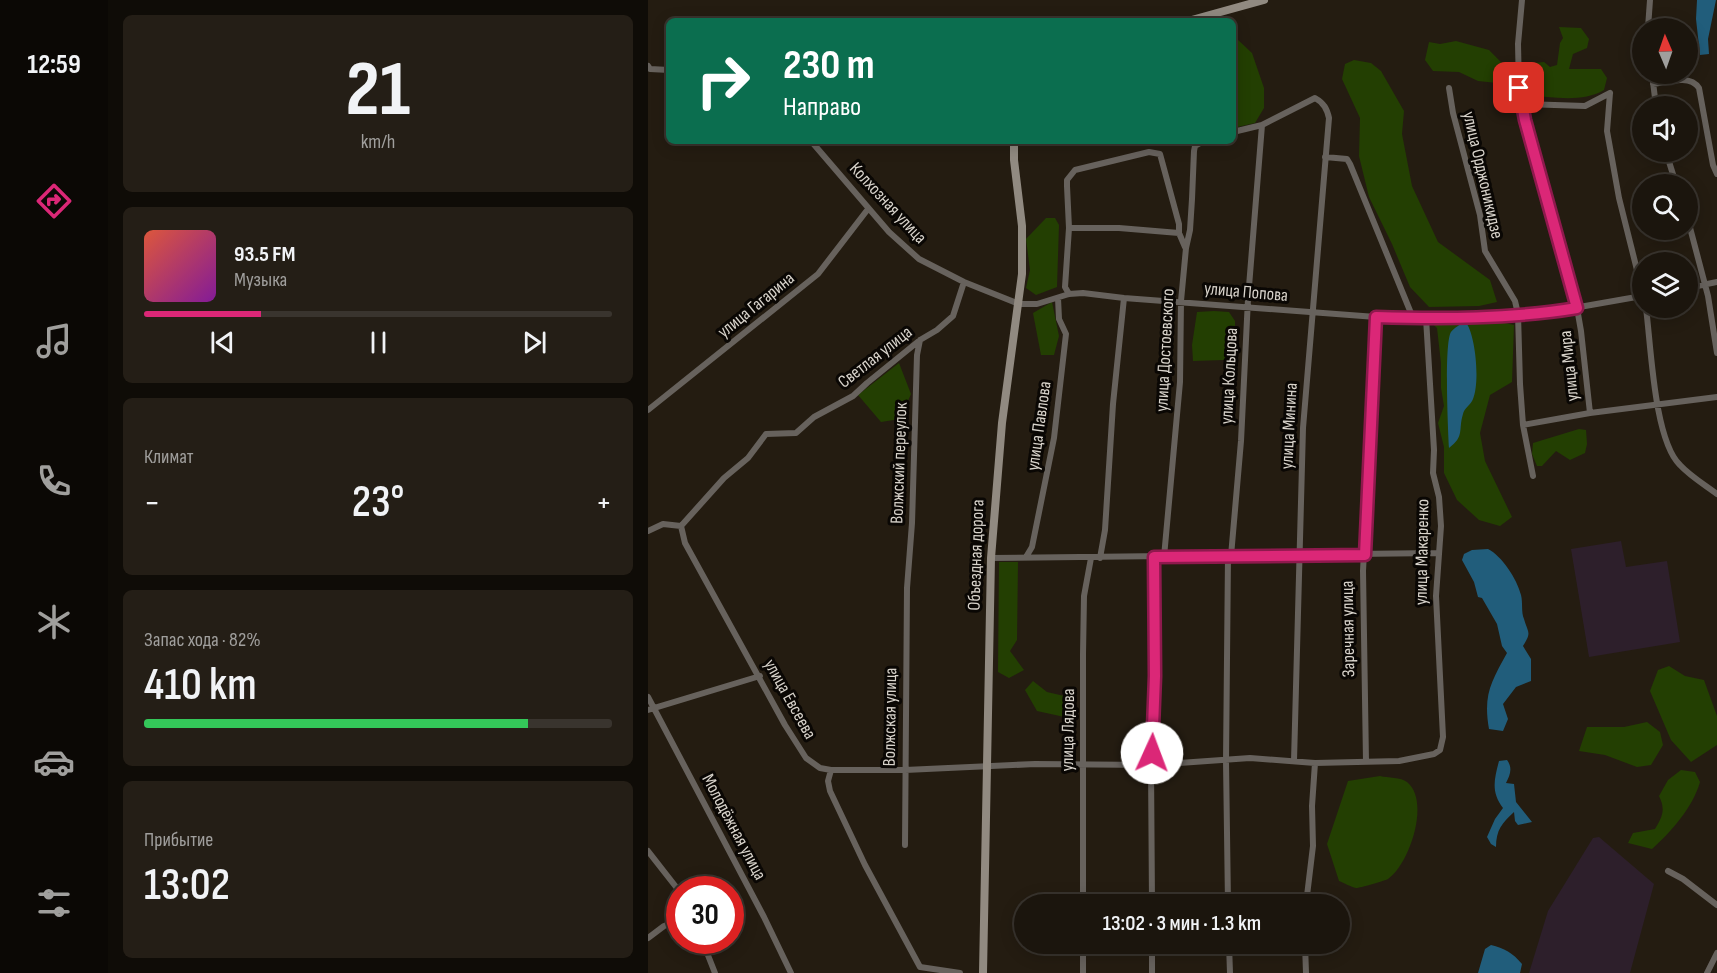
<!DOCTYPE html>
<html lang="ru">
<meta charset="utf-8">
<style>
body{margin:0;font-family:"Sofia Sans Condensed",sans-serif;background:#241e16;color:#f1f3f6;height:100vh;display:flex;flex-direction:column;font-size:22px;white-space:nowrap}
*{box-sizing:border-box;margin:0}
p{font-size:20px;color:#a09f9d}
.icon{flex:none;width:33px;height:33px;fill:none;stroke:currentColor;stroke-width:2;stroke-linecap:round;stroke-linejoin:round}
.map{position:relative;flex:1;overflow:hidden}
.side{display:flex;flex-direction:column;gap:15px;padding:15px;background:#0f0c07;width:540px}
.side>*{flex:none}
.top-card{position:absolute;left:18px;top:18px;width:570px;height:126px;border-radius:9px;box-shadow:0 3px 15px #0003,0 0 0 2px #39342e;background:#0b6e4f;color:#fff;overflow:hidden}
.needle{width:39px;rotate:358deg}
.buttons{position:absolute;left:984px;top:18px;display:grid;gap:12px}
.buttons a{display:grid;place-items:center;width:66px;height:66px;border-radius:50%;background:#1b150d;box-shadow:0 3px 15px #0003,0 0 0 2px #39342e;font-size:30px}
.speed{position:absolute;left:18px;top:876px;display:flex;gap:12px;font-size:30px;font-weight:700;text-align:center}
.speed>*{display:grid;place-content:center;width:78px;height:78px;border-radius:50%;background:#1b150d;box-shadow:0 3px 15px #0003,0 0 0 2px #39342e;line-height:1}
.speed .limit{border:9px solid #d22;background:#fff;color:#111}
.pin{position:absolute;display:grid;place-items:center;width:51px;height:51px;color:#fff;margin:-26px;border-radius:12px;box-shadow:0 3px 9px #0006}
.me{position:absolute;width:66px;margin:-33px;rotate:2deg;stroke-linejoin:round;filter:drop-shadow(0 0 4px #0008)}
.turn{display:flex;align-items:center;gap:21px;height:126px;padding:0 18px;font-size:27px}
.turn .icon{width:78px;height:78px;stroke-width:2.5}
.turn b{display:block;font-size:42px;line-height:51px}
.big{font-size:45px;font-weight:600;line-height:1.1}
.side .widget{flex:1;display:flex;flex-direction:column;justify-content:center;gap:9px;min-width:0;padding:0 21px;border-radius:9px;background:#241e16}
.side .dial{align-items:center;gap:0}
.dial b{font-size:78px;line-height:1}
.song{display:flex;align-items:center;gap:18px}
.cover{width:72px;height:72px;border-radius:9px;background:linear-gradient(135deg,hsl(10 70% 55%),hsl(290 70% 35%))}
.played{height:6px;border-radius:3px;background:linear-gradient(90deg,#db2777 25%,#39342e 25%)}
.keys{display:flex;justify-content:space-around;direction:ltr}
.heat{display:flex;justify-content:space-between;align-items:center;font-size:33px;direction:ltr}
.charge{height:9px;border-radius:4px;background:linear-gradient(90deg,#34c759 82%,#39342e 0)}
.trip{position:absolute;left:366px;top:894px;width:336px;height:60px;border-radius:30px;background:#1b150d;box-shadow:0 3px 15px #0003,0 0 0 2px #39342e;font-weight:600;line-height:60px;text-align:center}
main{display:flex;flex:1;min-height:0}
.menu{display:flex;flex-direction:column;width:108px;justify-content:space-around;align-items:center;background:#0b0805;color:#a09f9d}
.menu .icon{width:42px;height:42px}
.menu .current{color:#db2777}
.menu b{font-size:27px;color:#f1f3f6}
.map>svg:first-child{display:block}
.industrial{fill:#2d1f2b}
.green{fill:#233f02}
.water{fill:#215d7b}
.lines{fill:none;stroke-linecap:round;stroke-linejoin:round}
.minor{stroke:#67625d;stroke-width:6}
.secondary{stroke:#918a81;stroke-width:8}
.route-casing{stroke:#8e194d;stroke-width:15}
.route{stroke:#db2777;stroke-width:10}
.labels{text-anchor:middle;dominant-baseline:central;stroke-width:6;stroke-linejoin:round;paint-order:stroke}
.street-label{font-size:18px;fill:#d8d3cb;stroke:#0a0704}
</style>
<main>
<nav class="menu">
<b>12:59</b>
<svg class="icon current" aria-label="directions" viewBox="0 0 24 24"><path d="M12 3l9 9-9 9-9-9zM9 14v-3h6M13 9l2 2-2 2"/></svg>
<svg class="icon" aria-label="music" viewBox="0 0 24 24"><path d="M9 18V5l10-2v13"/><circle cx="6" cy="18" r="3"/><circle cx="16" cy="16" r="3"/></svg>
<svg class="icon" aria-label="phone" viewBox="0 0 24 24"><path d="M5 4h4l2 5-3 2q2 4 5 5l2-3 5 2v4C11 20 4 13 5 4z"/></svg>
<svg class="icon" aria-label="climate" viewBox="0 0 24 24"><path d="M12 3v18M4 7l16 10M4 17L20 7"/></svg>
<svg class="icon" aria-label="car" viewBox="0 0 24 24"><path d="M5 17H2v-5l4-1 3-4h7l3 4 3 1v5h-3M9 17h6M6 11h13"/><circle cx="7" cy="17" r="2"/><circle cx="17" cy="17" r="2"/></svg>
<svg class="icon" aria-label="filters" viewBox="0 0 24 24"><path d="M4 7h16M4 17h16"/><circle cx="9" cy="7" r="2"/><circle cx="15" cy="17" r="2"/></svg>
</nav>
<section class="side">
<div class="widget dial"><b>21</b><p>km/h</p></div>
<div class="widget">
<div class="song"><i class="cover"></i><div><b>93.5 FM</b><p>Музыка</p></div></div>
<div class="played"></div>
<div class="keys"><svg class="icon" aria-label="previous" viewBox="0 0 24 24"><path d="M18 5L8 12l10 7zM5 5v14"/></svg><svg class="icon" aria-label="pause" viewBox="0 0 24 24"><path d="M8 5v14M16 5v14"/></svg><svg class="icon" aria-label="next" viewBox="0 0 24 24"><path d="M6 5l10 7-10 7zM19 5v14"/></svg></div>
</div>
<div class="widget"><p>Климат</p>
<div class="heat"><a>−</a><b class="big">23°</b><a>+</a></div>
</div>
<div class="widget"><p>Запас хода · 82%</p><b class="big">410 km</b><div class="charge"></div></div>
<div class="widget"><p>Прибытие</p><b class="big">13:02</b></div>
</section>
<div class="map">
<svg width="1069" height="973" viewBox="0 0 1069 973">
<rect width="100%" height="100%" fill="#241c11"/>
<path class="industrial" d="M 973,541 L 978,567 L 1019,561 L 1032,642 L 941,657 L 923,549 Z
M 951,837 L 1006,884 L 982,973 L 881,973 L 900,911 L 945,838 Z"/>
<path class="green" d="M 911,27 L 933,28 L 941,39 L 939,48 L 925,54 L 921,69 L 953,69 L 959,78 L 956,90 C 934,103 904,97 879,95 L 876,87 L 875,64 L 896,62 L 902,67 L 909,65 L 912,43 L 915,38 Z
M 585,39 L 589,39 L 604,53 L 616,88 L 616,108 L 607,123 L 585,128 Z
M 808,41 L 841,50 L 855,64 L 864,81 L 861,89 L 849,83 L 830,81 L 811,72 L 785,71 L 777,60 L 781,42 L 792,44 Z
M 706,60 L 723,63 L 733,71 L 756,111 L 754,134 L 764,186 L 790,242 L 842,280 L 849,302 L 831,306 L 781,307 L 762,287 L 744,244 L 721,197 L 711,156 L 712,118 L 694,79 L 697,64 Z
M 398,218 L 407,218 L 411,225 L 409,287 L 388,295 L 378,288 L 382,270 L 378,239 Z
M 404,302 L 411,336 L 406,355 L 393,355 L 385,313 Z
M 566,311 L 581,312 L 587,321 L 587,350 L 576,360 L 545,361 L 544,345 L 549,312 Z
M 779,319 L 817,321 L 839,319 L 866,325 L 864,382 L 842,395 L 832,433 L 837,461 L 864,517 L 852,526 L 831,520 L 809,500 L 796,473 L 796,447 L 790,423 L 796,406 L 793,388 L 793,363 L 789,328 Z
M 251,363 L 263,394 L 252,419 L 233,422 L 210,395 Z
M 931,429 L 938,430 L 939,444 L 937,453 L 922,460 L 908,451 L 894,466 L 889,466 L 884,454 L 885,443 Z
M 351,562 L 370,562 L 369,640 L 362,651 L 376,670 L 361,678 L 350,672 Z
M 1021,666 L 1037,676 L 1056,680 L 1069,716 L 1069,745 L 1043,762 L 1023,740 L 1002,691 L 1010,670 Z
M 385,681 L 399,692 L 425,698 L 421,718 L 389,711 L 377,690 Z
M 999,722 L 1012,732 L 1015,745 L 1003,765 L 989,767 L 957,755 L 931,751 L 939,727 L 976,727 Z
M 1033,770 L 1047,772 L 1052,782 C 1045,807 1023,832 1004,849 L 980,843 L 985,833 L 1007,829 C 1014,817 1018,810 1011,796 L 1020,780 Z
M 732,776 C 740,778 753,777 759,782 C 783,801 761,865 740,879 C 736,881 712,888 708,888 C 703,887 696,883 691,881 L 679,844 L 700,781 Z"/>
<path class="water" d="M 1049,0 L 1068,0 L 1060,39 L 1061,54 L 1052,55 L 1048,19 Z
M 817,321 C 828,334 832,383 825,399 C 823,405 816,408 815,414 C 810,430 817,436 801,448 C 800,430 796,343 803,332 C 806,328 813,324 817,321 Z
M 840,549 C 854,556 869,579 873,595 C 875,603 873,612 876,619 C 880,633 884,632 875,646 L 883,659 L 883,681 L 868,687 L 855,704 L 860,719 L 855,731 L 841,729 C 835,695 843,682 859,653 L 854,646 L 849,624 L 834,598 L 830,597 L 826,582 L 814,560 L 816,554 L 824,550 Z
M 859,760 C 865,768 862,775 858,783 L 866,784 L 868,802 L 884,822 L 870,825 L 867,821 L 866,812 C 854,823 848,830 848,847 L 843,844 L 839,837 L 847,819 L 855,808 C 843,792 846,780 851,761 Z
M 843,945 C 856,948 865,953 874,964 L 872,973 L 830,973 L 837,949 Z"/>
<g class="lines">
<path class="minor" d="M 874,0 L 870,44 L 871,88 L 877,120 L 929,308 L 933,331 L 942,413
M 1000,28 L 1002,0
M 0,66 L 2,69 L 21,70
M 1004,74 L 1008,106
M 1005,84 C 1019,82 1042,74 1051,88 L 1065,165 L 1069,174
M 801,88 L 805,113 L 832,215 L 837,251 L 867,301 L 870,314 L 872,384 L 875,425 L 885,476
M 962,93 L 959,131 L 971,198 L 994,290
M 874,104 L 937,106 L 962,93
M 585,132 L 614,125 L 667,98 C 676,103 679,109 681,118 L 655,428 L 646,761
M 163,141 L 241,232 L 271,259 L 316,282 L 371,304 L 389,304 L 421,294 L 435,293 L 476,298 L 728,317 L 778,318 L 903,312 L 994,296
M 1018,152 L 1028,184
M 677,157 L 699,159 L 702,164 L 765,318
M 1040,220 L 1060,296 L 1069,353
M 421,228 L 471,228 L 531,233 L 537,247
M 1040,288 L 1069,282
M 421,294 L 417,287 L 421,228 L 419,186 L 419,180 L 427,170 L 501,152 L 512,154 L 531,224 L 531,233
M 998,308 C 1003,345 1006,440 1032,465 C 1042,476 1057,485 1069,494
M 0,410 L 170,274 L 220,209
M 875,425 L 942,413 L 1069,397
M 33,526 L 37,543 L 137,725 L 158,758 L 172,768 L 183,770 L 180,781 L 182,791 L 217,865 L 272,967 L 312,973
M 33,526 L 76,478 L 100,458 L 118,434 L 148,433 L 166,417 L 205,396 L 219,383 L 272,340 L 289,330 L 305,316 L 316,282
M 0,531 L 15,524 L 33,526
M 580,556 L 578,761 L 580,904
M 583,556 L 593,441 L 600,299 L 614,125
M 378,557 L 384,547 L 406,438 L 418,334 L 411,319 L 410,298
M 516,557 L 532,382 L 533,301 L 538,248 L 542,230 L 544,199 L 546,151 L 547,146 L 556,141
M 343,558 L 790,553
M 452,558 L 457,530 L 465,404 L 476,298
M 0,697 L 116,917 L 143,973
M 0,710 L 112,676
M 718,762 L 715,571 L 728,317
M 183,770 L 257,770 L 387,764 L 503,765 L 602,758 L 667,763 L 751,761 L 786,754 L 792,750 L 795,737 L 788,596 L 793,526 L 791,497 L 785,473 L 786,450 L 778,318
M 257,845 L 259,588 L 264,523 L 269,355 L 272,340
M 0,851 L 32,892
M 1020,871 L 1035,879 L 1069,905
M 435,904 L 435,654 L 436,596 L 443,558
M 504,904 L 503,765 L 507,676 L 506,557
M 658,904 L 665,846 L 664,806 L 667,763
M 0,938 L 16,926 L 32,920
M 54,940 L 67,973
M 504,944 L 504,973
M 581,944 L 582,973
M 657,944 L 658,973
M 435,973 L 435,944
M 1059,973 L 1069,953"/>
<path class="secondary" d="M 540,21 L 616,0
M 335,973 L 343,558 L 354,423 L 374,274 L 374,226 L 366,160 L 366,141"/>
</g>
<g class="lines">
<defs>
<path id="route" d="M 504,753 L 507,676 L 506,557 L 717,555 L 728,317 C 794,319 863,319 929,308 L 877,120 L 871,88"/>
</defs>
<use href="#route" class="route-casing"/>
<use href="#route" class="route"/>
</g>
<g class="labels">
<g class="street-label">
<text transform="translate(835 175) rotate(77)">улица Орджоникидзе</text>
<text transform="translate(240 203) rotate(47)">Колхозная улица</text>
<text transform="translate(598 292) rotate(5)">улица Попова</text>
<text transform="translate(108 305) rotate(-39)">улица Гагарина</text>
<text transform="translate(517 350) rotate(-87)">улица Достоевского</text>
<text transform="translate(227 357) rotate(-38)">Светлая улица</text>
<text transform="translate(921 366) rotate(-96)">улица Мира</text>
<text transform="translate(581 376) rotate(-87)">улица Кольцова</text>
<text transform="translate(391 426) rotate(-82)">улица Павлова</text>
<text transform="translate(641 426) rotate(-87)">улица Минина</text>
<text transform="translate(251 463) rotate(-88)">Волжский переулок</text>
<text transform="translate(774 552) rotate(-89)">улица Макаренко</text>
<text transform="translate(328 555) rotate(-88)">Объездная дорога</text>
<text transform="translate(700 629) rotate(-91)">Заречная улица</text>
<text transform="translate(142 699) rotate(61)">улица Евсеева</text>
<text transform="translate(242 717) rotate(-89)">Волжская улица</text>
<text transform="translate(420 730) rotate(-89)">улица Лядова</text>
<text transform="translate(86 827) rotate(62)">Молодёжная улица</text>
</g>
</g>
</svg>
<div class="buttons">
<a><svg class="needle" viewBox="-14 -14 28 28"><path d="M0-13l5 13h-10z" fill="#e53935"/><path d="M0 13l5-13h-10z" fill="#a09f9d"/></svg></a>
<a><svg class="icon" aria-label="sound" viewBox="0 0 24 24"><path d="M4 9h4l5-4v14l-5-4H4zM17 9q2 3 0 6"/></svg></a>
<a><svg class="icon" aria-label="search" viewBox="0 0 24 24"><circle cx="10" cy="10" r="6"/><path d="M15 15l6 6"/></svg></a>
<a><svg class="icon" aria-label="layers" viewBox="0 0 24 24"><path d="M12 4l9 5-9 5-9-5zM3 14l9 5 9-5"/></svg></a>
</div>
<div class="speed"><div class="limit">30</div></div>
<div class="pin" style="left:871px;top:88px;background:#d93025"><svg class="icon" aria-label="arrive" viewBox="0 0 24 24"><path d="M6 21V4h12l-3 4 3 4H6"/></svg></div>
<svg class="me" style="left:504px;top:753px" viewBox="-20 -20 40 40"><circle r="19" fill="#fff"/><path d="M0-13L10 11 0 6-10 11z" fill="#db2777"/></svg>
<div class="trip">13:02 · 3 мин · 1.3 km</div>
<div class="top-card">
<div class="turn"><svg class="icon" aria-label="right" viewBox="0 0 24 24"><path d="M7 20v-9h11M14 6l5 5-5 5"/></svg><div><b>230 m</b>Направо</div></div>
</div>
</div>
</main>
